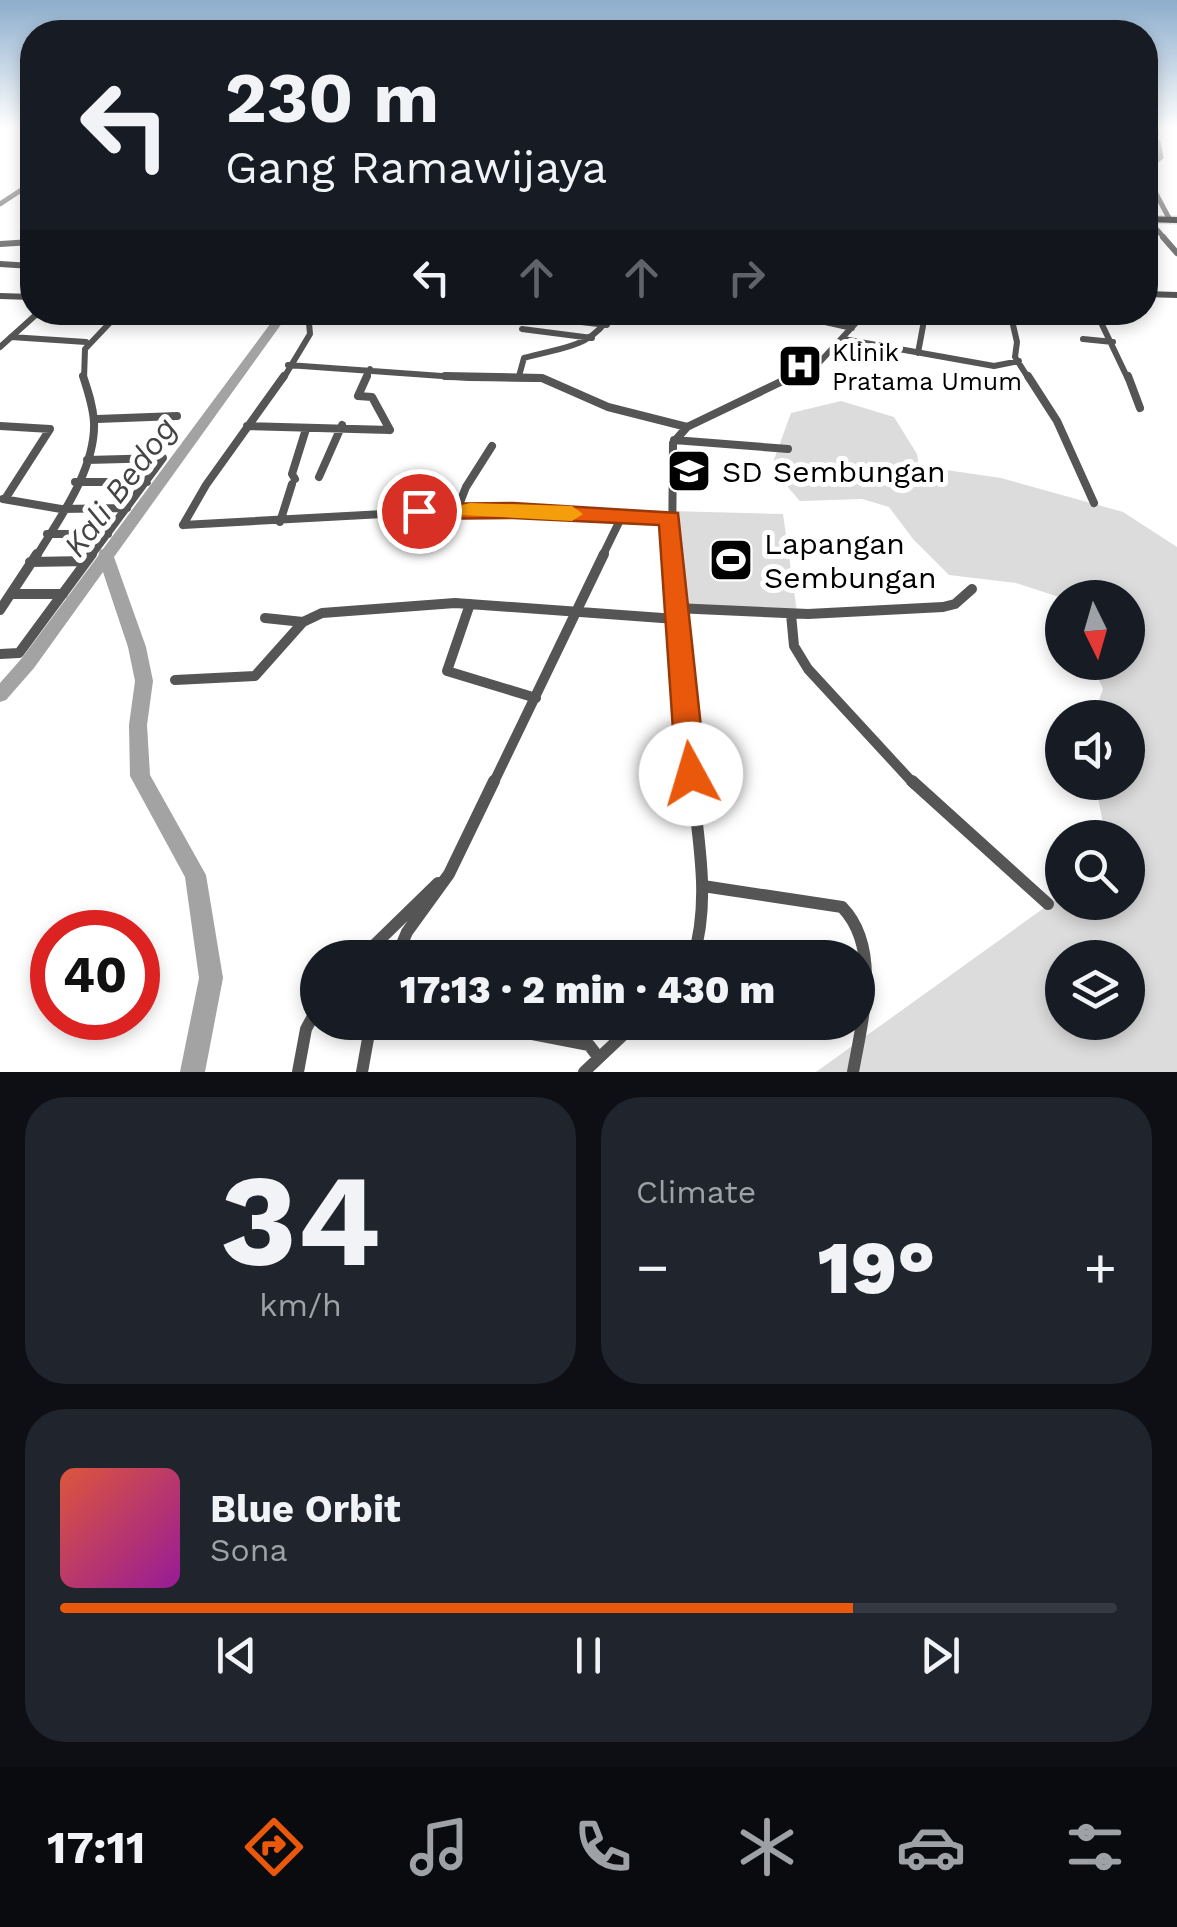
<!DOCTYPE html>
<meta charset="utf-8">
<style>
body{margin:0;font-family:"Work Sans",sans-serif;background:#20242c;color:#f1f3f6;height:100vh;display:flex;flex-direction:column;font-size:38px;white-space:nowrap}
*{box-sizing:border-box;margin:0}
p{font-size:32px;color:#9ea1a6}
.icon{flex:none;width:55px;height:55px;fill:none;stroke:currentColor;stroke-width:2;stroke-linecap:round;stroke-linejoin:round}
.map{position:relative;height:1072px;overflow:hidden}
.drawer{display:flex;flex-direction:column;gap:25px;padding:25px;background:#0d0f14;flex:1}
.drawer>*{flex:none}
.guide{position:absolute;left:20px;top:20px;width:1138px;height:305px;border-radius:40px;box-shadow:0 5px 15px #0003;background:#171b24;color:#f1f3f6;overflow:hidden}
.needle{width:65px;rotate:175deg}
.controls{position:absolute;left:1045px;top:580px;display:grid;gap:20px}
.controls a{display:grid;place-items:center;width:100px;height:100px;border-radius:50%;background:#171b24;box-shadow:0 5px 15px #0003;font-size:50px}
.speed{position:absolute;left:30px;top:910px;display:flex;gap:20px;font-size:50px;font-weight:700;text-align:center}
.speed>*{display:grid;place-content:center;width:130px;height:130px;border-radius:50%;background:#171b24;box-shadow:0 5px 15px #0003;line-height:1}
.speed .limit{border:15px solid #d22;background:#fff;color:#111}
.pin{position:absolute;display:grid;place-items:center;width:85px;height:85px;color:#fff;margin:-42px;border:5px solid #fff;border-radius:50%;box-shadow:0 2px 10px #0007}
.me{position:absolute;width:110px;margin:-55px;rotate:354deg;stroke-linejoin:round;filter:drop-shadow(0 0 8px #0008)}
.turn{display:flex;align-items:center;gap:35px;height:210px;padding:0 40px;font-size:45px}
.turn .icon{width:130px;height:130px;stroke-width:2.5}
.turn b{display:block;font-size:70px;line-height:85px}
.lanes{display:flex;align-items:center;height:95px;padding:0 40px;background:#0003;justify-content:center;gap:50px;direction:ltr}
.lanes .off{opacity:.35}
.big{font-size:75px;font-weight:800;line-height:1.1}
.drawer .widget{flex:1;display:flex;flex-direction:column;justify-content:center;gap:15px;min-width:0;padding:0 35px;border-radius:40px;background:#20242c}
.drawer .dial{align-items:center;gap:0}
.dial b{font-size:130px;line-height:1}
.song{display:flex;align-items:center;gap:30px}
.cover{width:120px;height:120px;border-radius:15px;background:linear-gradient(135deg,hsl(10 70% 55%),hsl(300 70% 35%))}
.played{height:10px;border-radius:5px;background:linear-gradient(90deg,#ea580c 75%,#363941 75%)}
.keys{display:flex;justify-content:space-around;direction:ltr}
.heat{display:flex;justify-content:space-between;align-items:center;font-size:55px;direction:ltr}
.drawer .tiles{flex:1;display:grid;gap:25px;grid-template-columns:1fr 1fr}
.widget:last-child{grid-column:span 2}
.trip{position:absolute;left:300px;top:940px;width:575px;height:100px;border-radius:50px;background:#171b24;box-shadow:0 5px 15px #0003;font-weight:800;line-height:100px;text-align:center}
.menu{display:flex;height:160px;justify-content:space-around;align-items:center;background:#090b0e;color:#9ea1a6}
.menu .icon{width:70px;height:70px}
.menu .on{color:#ea580c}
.menu b{font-size:45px;color:#f1f3f6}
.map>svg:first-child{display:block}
.green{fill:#dcdcdc;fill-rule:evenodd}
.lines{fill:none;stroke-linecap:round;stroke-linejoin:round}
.river{fill:#a3a3a3;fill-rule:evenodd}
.major-casing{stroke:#dbdbdb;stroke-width:9}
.minor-far4{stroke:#555;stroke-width:5}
.minor-far3{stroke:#555;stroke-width:6}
.minor-far2{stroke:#555;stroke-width:8}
.minor-far1{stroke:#555;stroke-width:10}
.minor{stroke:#555;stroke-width:12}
.major{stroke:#000;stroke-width:6}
.route{fill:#ea580c;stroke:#983908;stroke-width:2.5}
.slow{fill:#f59e0b}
.labels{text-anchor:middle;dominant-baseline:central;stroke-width:10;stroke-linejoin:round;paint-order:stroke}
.far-poi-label{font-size:25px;fill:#000;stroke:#fff;text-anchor:start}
.poi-label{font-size:30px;fill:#000;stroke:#fff;text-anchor:start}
.water-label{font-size:32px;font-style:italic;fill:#444;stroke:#fff}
</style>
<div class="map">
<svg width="1177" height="1072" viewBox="0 0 1177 1072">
<rect width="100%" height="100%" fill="#fff"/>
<path class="green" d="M 841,401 L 894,417 L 917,454 L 919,466 L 1001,478 L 1123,512 L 1177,547 L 1177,1072 L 816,1072 L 1062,895 L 1062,902 L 1128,902 L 1128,838 L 1098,837 L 1104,828 L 1095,783 L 1128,782 L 1128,718 L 1093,717 L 1103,689 L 1091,663 L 1128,662 L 1128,598 L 1062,598 L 1016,583 L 949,575 L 913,539 L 889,507 L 862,499 L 800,501 L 771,468 L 791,413 ZM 1062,958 L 1128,958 L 1128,1022 L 1062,1022 Z
M 669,511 L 783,514 L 797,612 L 675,606 Z"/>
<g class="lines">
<path class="river" d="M 279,312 L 290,312 L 114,557 L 146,647 L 153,681 L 147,725 L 150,775 L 206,875 L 223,978 L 205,1072 L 180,1072 L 199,978 L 185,877 L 130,776 L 129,725 L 135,681 L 128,647 L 103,572 L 34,668 L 6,700 L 0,702 L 0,683 L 22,658 L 98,556 L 100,550 L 103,549 Z"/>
<defs>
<path id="major" d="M 1145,219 L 1177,220"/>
</defs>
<use href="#major" class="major-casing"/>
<path class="minor-far4" d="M 1155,129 L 1157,134 L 1145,135 L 1158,142 L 1161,157 L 1148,167 L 1146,175 L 1170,220
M 0,204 L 32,183
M 1148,219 L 1165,239"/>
<path class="minor-far3" d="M 1163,237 L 1177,253
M 0,244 L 32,242
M 0,264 L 32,266
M 1145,294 L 1177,295
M 0,296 L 32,297
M 781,312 L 852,328
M 1010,312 L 1017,342 L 1015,357 L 1029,379
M 1096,312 L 1128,379
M 529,316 L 607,325
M 1099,316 L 1133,318
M 522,329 L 592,338
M 11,337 L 86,342
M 843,339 L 994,366 L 1019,361
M 1083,339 L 1113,342
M 0,347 L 39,312
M 918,353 L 923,326
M 288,365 L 470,378 L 544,379
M 519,376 L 524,358 C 561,347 592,349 612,312
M 84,379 L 85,349 L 120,312
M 283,379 L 310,334 L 308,312
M 366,379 L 370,369
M 788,379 L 817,365 L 866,312"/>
<path class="minor-far2" d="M 367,376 L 358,396 L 372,397 L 390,430
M 445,376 L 542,378 L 608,407 L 687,427
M 1028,376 L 1057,421 L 1094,503
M 1128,376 L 1140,408
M 97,419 L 177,416
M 0,426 L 50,429 L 5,499
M 247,426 L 390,430
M 674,440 L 788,449
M 87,460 L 163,458 L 90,557
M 319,477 L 342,425
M 295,479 L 292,474 L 306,429
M 75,482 L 147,482
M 3,499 L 61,509 L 127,508
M 457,510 L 466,487 L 492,446
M 280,522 L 292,484
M 183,525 L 457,510 L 670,518
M 183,525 L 206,485 L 284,376
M 47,534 L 108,534
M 36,557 C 59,519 96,469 94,422 C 93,406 88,391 83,376
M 602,557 L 622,516
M 672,557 L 673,443 L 687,427 L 793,376"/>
<path class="minor-far1" d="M 672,554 L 693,784
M 30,562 L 87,561
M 12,594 L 63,594
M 470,604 L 447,671 L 536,698
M 675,608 L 808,614 L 943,607 L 955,604 L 972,589
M 0,610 L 37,554
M 791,614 L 794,646 L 808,669 L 914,784
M 265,618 L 303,622
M 0,654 L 19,653 L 92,554
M 175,680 L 255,676 L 303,622 L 322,613 L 455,603 L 676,619
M 493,784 L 604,554"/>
<path class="minor" d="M 692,781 C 698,840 711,901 693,958
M 912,781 L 1048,904
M 703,886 L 842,907 C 882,948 862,1022 853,1072
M 361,958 L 438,883
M 396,958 L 407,932 L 449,874 L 494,781
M 469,1022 L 589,1045 L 599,1058
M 298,1072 L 306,1029 L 318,1007
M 362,1072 L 371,1022
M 584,1072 L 637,1022"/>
<use href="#major" class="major"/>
</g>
<linearGradient id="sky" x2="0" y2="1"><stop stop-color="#8cadcc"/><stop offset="0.46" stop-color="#fff"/><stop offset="1" stop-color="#fff" stop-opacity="0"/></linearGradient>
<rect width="1177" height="279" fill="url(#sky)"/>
<path class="route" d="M 513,503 L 678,513 L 706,774 L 701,783 L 691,787 L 681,783 L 676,774 L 659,525 L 513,518 L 419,519 L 408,511 L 419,504 Z"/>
<path class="slow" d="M 470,503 L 572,506 L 583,514 L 572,521 L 462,515 L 459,510 L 462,505 Z"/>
<defs>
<symbol id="hospital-square" viewBox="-11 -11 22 22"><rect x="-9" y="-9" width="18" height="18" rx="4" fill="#000" stroke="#fff"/><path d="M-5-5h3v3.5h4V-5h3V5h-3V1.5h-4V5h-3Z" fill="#fff"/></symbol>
<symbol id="school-square" viewBox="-11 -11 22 22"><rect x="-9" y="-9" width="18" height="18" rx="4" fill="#000" stroke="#fff"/><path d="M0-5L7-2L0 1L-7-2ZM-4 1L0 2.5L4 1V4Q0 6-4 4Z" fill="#fff"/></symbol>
<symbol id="stadium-square" viewBox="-11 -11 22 22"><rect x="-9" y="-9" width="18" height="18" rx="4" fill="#000" stroke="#fff"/><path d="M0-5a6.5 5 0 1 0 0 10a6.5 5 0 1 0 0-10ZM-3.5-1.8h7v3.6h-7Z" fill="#fff"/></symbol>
</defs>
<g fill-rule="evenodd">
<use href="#hospital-square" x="775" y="341" width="50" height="50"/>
<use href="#school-square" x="664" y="446" width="50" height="50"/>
<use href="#stadium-square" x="706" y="535" width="50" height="50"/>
</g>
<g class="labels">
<g class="far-poi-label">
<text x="832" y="352">Klinik<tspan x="832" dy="29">Pratama Umum</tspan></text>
</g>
<g class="poi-label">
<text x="722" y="471">SD Sembungan</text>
<text x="764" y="543">Lapangan<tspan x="764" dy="34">Sembungan</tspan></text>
</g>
<g class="water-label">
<text transform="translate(120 487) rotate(-53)">Kali Bedog</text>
</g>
</g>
</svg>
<div class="controls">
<a><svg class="needle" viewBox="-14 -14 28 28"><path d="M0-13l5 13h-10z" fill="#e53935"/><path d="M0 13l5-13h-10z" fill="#9ea1a6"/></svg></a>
<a><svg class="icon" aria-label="sound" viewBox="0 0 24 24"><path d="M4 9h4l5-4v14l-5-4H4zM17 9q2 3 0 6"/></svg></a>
<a><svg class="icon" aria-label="search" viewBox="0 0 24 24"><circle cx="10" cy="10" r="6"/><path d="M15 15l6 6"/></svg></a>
<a><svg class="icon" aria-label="layers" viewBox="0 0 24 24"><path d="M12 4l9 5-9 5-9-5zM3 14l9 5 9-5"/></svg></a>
</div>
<div class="speed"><div class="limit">40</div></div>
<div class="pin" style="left:419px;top:511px;background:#d93025"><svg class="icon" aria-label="arrive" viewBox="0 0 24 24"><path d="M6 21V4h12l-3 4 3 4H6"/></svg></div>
<svg class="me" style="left:691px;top:774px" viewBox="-20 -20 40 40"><circle r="19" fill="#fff"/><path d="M0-13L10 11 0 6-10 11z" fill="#ea580c"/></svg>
<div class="trip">17:13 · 2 min · 430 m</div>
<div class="guide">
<div class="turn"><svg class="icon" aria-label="left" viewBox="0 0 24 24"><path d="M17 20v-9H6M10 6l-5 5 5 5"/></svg><div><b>230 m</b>Gang Ramawijaya</div></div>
<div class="lanes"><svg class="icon" aria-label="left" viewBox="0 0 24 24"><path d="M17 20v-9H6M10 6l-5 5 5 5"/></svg><svg class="icon off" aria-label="ahead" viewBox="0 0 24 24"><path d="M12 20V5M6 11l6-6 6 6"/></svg><svg class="icon off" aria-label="ahead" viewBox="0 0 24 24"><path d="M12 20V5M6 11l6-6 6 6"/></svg><svg class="icon off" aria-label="right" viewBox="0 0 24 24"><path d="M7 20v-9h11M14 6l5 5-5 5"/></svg></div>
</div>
</div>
<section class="drawer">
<div class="tiles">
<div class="widget dial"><b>34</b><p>km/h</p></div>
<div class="widget"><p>Climate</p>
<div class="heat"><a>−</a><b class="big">19°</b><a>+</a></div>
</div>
<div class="widget">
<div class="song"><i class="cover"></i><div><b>Blue Orbit</b><p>Sona</p></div></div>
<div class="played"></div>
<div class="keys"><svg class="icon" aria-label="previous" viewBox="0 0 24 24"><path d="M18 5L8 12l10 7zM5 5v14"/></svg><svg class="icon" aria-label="pause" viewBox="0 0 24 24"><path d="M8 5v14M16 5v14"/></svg><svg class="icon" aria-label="next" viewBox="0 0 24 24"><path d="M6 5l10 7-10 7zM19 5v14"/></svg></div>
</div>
</div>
</section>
<nav class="menu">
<b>17:11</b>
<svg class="icon on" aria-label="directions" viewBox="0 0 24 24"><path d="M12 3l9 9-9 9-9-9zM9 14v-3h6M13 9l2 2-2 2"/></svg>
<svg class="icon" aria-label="music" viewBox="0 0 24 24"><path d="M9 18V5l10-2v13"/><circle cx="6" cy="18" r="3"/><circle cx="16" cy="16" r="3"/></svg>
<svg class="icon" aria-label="phone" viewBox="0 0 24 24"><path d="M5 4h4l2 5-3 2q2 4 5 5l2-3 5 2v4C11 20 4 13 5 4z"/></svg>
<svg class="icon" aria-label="climate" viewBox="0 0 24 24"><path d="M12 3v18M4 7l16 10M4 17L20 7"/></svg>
<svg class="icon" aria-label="car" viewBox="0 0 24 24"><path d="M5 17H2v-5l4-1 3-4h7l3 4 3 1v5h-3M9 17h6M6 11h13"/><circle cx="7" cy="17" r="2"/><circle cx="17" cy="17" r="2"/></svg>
<svg class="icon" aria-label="filters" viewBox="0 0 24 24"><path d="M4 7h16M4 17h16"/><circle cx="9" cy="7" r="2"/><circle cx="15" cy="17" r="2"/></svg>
</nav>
